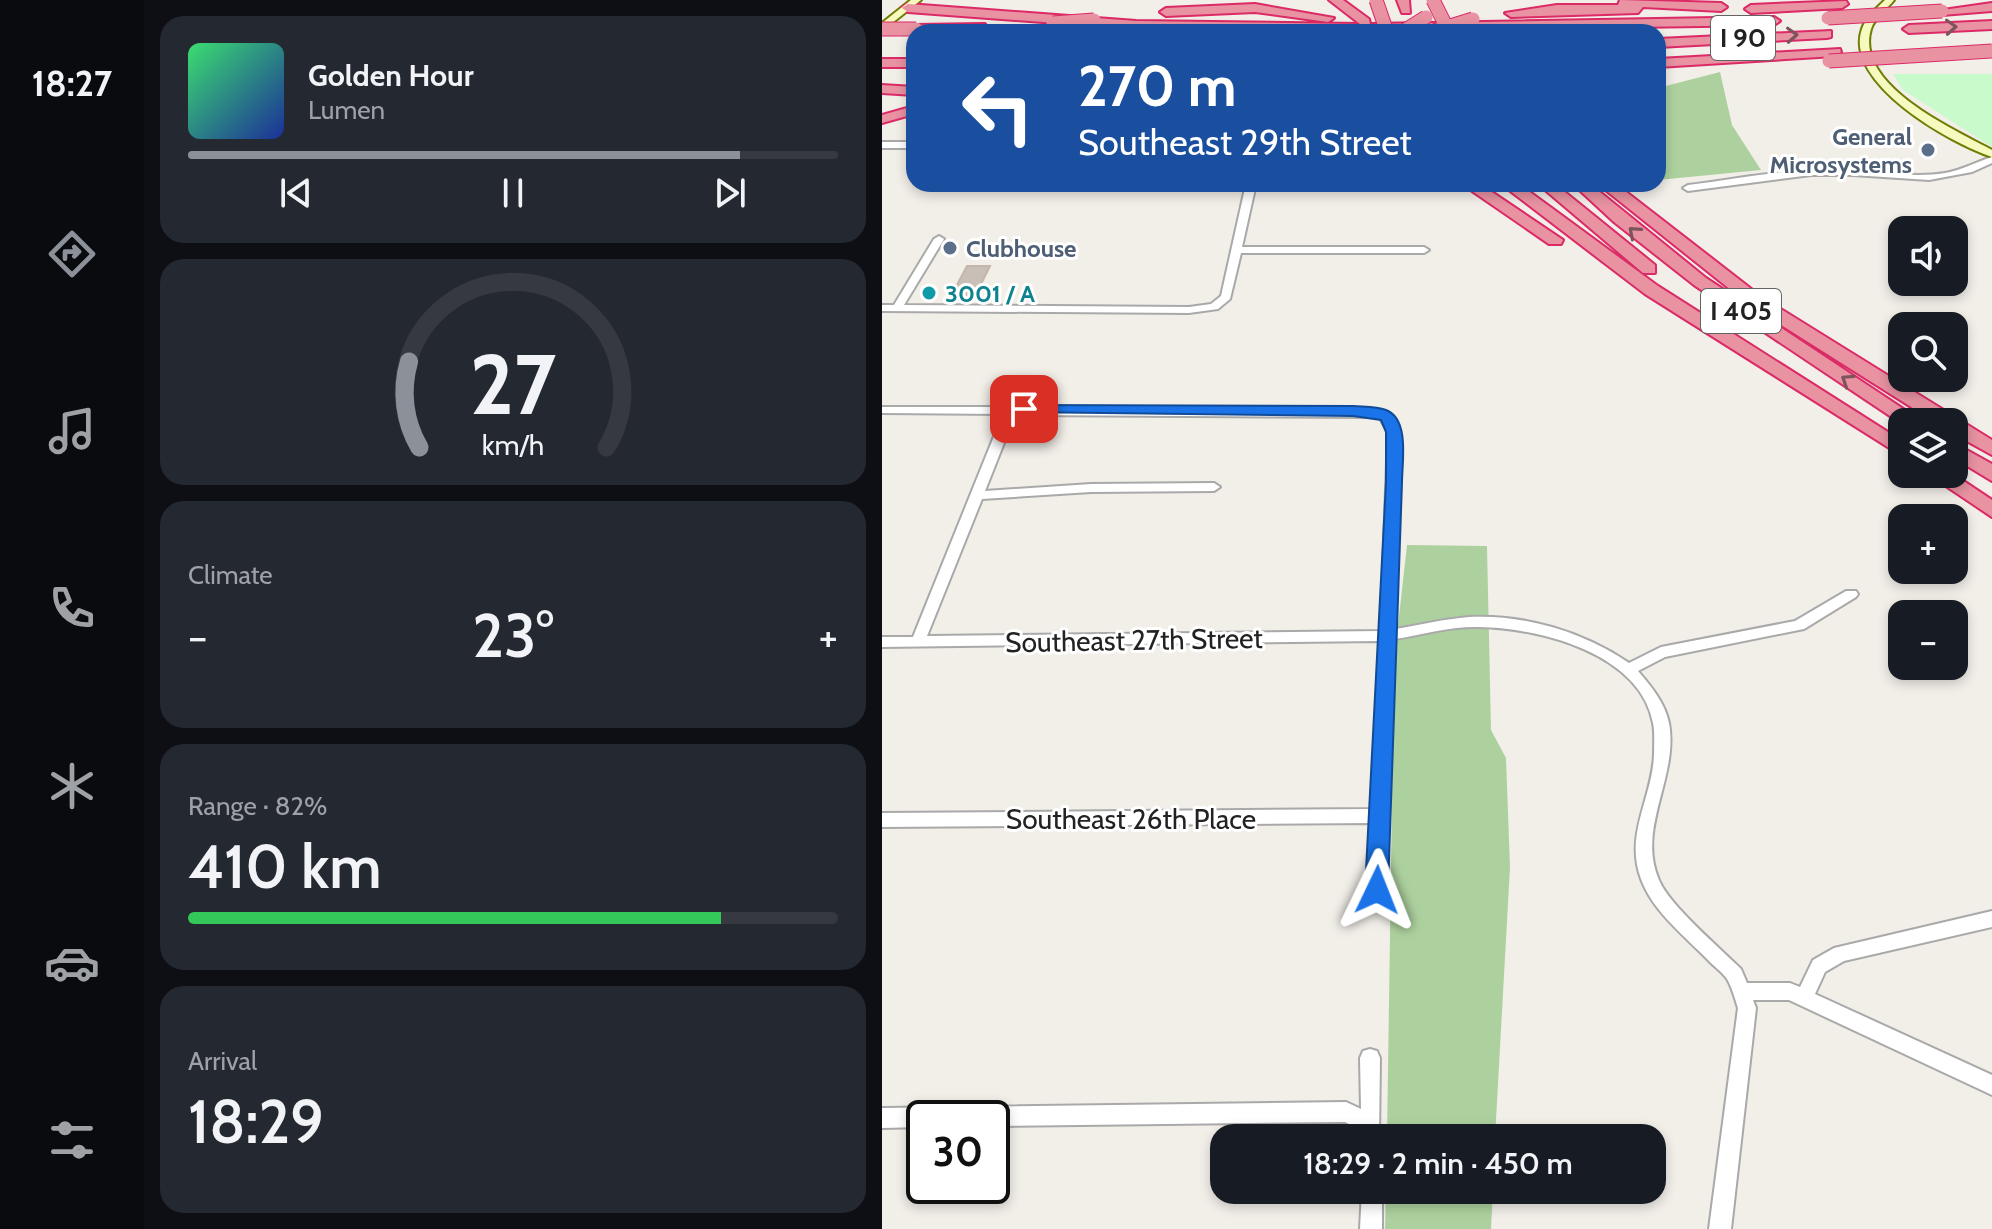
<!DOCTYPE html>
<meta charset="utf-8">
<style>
body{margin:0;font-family:Cabin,sans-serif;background:#242831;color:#f1f3f6;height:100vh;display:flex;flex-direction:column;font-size:30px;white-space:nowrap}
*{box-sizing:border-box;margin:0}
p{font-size:26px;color:#9ea1a6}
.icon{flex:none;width:44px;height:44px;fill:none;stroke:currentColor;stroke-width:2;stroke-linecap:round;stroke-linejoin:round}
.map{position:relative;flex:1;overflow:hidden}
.side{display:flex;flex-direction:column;gap:16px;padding:16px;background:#0d0f14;width:738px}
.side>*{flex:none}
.guide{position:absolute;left:24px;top:24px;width:760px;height:168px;border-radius:24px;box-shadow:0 4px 12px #0003;background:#1a4fa0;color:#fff;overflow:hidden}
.controls{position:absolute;left:1006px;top:216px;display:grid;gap:16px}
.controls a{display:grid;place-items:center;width:80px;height:80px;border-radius:16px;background:#171b24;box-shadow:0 4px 12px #0003;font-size:40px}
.speed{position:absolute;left:24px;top:1100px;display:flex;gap:16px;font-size:40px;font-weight:700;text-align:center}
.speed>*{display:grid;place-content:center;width:104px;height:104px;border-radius:50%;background:#171b24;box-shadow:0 4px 12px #0003;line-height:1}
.speed .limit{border:4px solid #111;border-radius:12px;background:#fff;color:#111}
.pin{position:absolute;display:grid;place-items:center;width:68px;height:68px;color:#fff;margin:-34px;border-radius:16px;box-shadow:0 4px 12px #0006}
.me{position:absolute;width:88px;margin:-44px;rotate:2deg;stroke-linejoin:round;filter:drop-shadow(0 0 6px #0008)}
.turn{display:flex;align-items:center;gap:28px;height:168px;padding:0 40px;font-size:36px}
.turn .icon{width:104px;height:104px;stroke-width:2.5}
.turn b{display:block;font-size:56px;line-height:68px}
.big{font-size:60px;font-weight:600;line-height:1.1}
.side .card{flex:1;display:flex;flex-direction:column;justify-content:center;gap:12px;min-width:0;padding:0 28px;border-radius:24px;background:#242831}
.side .dial{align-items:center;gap:0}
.dial svg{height:208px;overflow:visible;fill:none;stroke:#363941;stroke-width:7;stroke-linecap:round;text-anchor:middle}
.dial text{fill:#f1f3f6;stroke:none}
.song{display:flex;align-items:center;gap:24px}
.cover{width:96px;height:96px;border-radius:12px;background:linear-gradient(135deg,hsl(140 70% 55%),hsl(230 70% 35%))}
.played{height:8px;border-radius:4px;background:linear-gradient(90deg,#8c9099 85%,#363941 85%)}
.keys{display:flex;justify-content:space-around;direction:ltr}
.heat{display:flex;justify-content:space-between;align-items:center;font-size:44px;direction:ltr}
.charge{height:12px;border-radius:6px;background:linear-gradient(90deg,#34c759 82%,#363941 0)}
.trip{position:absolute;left:328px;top:1124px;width:456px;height:80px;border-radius:24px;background:#171b24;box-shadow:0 4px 12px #0003;font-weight:600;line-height:80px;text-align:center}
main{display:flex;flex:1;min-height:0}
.tab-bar{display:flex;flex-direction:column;width:144px;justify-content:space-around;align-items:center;background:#090b0e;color:#9ea1a6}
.tab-bar .icon{width:56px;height:56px}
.tab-bar .on{color:#8c9099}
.tab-bar b{font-size:36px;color:#f1f3f6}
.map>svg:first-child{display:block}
.forest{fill:#add19e}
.park{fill:#c8facc}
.building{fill:#c7bfb8;stroke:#c4b6ab;stroke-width:2}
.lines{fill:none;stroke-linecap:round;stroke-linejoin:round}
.street-casing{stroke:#a9a9a9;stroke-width:4}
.secondary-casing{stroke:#707d05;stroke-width:4}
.highway-casing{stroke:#dc2a67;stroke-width:4}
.street{fill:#fff;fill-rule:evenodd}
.secondary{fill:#f7fabf;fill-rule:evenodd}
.highway{fill:#e892a2;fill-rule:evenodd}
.highway-bridge-casing{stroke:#dc2a67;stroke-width:15;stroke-linecap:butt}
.highway-bridge{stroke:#e892a2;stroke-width:13}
.oneway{stroke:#7b545c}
.route{fill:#1a73e8;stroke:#114b97;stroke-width:2}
.service-dot{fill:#5c6f8a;stroke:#fff;stroke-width:3}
.culture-dot{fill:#0f9aa8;stroke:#fff;stroke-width:3}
.labels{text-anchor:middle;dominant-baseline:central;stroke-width:6;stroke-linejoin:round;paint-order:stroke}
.far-service-label{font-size:24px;font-weight:bold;fill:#4e5e75;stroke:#fff;text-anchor:end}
.far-culture-label{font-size:24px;font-weight:bold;fill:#0d838f;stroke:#fff;text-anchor:start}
.shield{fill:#fff;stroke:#646464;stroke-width:2}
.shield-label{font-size:26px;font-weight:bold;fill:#222}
.street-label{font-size:28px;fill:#222;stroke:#fff}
</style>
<main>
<nav class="tab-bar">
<b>18:27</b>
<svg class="icon on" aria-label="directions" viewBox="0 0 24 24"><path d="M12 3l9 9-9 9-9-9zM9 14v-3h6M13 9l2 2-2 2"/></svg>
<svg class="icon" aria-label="music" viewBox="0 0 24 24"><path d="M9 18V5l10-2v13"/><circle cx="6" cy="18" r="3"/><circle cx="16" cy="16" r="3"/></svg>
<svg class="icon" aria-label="phone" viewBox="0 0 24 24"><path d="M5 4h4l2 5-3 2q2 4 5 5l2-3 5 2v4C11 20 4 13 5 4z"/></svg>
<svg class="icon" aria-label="climate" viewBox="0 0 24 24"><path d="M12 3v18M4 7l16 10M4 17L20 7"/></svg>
<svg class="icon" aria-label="car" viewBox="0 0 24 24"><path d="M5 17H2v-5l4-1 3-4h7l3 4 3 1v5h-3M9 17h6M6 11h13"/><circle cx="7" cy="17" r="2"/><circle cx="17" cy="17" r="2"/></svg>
<svg class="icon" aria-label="filters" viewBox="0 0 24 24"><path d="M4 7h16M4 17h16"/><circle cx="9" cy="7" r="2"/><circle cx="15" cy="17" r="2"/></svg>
</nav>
<section class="side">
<div class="card">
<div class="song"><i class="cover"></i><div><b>Golden Hour</b><p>Lumen</p></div></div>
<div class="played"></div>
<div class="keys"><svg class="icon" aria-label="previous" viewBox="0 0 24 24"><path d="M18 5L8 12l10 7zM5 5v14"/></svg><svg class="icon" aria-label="pause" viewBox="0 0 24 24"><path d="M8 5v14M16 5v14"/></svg><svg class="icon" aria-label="next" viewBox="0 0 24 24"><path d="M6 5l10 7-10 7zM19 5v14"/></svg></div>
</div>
<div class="card dial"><svg viewBox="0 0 100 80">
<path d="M14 69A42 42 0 1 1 86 69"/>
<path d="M14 69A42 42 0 0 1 10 36" stroke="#8c9099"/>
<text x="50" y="56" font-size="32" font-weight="700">27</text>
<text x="50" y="72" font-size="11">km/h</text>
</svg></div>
<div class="card"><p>Climate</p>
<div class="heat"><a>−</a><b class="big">23°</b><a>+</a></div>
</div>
<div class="card"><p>Range · 82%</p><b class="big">410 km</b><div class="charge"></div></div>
<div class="card"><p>Arrival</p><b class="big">18:29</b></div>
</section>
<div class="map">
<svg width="1110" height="1229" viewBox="0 0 1110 1229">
<rect width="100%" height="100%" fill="#f2efe9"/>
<path class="forest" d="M 838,72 L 850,125 L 879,170 L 776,180 L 776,88 Z
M 525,545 L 605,546 L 609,730 L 624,758 L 628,867 L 613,1138 L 505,1138 L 512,661 Z
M 504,1190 L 611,1190 L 609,1229 L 503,1229 Z"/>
<path class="park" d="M 1011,74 L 1110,74 L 1110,147 L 1021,90 Z"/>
<path class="building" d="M 85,266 L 108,266 L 92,298 L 68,298 Z"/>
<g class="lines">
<defs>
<path id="street" d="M 0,142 L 32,142 L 32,148 L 0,148 Z
M 1110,157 L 1110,163 L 1090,172 L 1047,180 L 971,175 L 929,175 L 806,191 L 801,188 L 806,185 C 853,179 900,170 947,169 C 986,169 1025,179 1063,173 C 1080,170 1094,162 1110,157 Z
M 364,184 L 374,184 L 360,247 L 542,247 L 547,250 L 542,253 L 359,253 L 348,299 L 336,309 L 307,313 L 0,311 L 0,305 L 12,305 L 52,239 L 57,236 L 62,239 L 22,305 L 307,307 L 329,304 L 339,296 Z
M 129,406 L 134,408 L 505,412 L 518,432 L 513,629 C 538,625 562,619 587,617 C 642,614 702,632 747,663 L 779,647 L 913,621 L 964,591 L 974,591 L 976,594 L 974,597 L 922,629 L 783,657 L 756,671 C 769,686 783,703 787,723 C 797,777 754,828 777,880 C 787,905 838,948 859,969 L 865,983 L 908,983 L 918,987 L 931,960 L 952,948 L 1110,911 L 1110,927 L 962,961 L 943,972 L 933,994 L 1110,1075 L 1110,1095 L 907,1000 L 871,1000 L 874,1008 L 849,1229 L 827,1229 L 856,1008 C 853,999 850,987 845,979 C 841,973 834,968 828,962 C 804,937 771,912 759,879 C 742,834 771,797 772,754 C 772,744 773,732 771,723 C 758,653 657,628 597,627 C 569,626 540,635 513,639 L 504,890 L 501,895 L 495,897 L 489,895 L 486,890 L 490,823 L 0,827 L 0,813 L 490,809 L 498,641 L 0,647 L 0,637 L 31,637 L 121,414 L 0,413 L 0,407 L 124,407 ZM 133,415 L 497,417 L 506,432 L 499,631 L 45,636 L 100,499 L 209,492 L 332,491 L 338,487 L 332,483 L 209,484 L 103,491 Z
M 488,1049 L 495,1051 L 498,1058 L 497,1138 L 480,1138 L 471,1126 L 463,1122 L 110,1126 L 110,1118 L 42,1118 L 42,1127 L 0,1128 L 0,1108 L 464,1102 L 479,1109 L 478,1058 L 481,1051 Z
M 480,1190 L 500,1190 L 500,1229 L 478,1229 Z"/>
<path id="secondary" d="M 29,0 L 39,0 L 0,31 L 0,23 Z
M 1003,0 L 1012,0 C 1005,9 992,18 989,29 C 972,85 1071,129 1110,150 L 1110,157 C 1068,143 961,83 980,29 C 984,17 995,8 1003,0 Z"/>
<path id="highway" d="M 447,0 L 461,0 L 487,19 L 488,24 L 892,17 L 898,21 L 892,25 L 388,32 L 254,29 L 26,12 L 20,8 L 26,4 L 254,21 L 478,24 Z
M 515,0 L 527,0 L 528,13 L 520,13 Z
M 738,0 L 839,3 L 845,7 L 839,11 L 761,7 L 756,13 L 629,17 L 623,13 L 675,5 L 736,5 Z
M 964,1 L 966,4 L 960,8 L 869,13 L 863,9 L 869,5 Z
M 1110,3 L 1110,11 L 1060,15 L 1054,11 Z
M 373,4 L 452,18 L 446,22 L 373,12 L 284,16 L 278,12 L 284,8 Z
M 1110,21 L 1110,29 L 1027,33 L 1021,29 L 1027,25 Z
M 103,24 L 105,27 L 99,31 L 32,32 L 28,29 L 34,25 Z
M 949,31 L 949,37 L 945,38 L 776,47 L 776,39 Z
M 958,49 L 959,52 L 953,56 L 776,67 L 776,59 Z
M 0,59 L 32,59 L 32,67 L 0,67 Z
M 0,85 L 32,87 L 32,95 L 0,93 Z
M 32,106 L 32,114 L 0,123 L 0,115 Z
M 580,184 L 598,184 L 681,240 L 679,244 L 667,244 Z
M 619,184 L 637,184 L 776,286 L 1020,441 L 1020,456 L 763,294 Z
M 656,184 L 673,184 L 773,265 L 773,273 L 761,273 Z
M 691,184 L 708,184 L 824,278 L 1041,422 L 1020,424 L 812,285 L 732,222 Z
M 716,184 L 734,184 L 881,298 L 1110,440 L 1110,455 L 1072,434 L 1072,422 L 1053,422 L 869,306 Z
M 1072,443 L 1110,464 L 1110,481 L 1072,458 Z
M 1046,474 L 1071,474 L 1110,500 L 1110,517 Z"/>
</defs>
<use href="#street" class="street-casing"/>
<use href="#secondary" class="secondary-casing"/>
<use href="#highway" class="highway-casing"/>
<use href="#street" class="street"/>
<use href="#secondary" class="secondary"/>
<use href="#highway" class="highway"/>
<defs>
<path id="highway-bridge" d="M 494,0 L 505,32
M 551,0 L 567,32
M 946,18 L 1060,11
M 171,23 L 212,20
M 0,29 L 34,29
M 520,32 L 544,17
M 549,32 L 591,19
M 947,61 L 1110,51"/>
</defs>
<use href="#highway-bridge" class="highway-bridge-casing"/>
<use href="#highway-bridge" class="highway-bridge"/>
</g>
<defs><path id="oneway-chevron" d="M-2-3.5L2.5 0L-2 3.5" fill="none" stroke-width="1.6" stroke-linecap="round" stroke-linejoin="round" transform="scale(2)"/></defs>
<g class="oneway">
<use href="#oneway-chevron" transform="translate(1069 27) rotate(-3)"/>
<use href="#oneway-chevron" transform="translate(910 35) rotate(-3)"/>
<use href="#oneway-chevron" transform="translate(752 232) rotate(-139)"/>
<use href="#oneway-chevron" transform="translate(965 380) rotate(-147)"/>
</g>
<path class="route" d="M 142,405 L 471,406 C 481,407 494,406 504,410 C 528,419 520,463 520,482 L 506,890 L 502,897 L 495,900 L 487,897 L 483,890 L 504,482 L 504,432 L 499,420 L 471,416 L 137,412 L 134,409 Z"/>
<g class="service-dot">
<circle cx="1046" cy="150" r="8"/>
<circle cx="68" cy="248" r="8"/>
</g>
<circle class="culture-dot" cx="47" cy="293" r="8"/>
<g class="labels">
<g class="far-service-label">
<text x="1030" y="136">General<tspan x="1030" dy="28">Microsystems</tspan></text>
<text x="84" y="248" text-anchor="start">Clubhouse</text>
</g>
<g class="far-culture-label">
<text x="63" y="293">3001 / A</text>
</g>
<g class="shield">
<rect x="829" y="16" width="64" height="44" rx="6"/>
<rect x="819" y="289" width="80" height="44" rx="6"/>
</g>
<g class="shield-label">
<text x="861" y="38">I 90</text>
<text x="859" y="311">I 405</text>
</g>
<g class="street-label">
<text transform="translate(252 640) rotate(-1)">Southeast 27th Street</text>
<text x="249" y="819">Southeast 26th Place</text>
</g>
</g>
</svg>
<div class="controls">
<a><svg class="icon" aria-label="sound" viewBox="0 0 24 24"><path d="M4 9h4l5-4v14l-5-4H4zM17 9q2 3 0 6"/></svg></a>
<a><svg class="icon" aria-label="search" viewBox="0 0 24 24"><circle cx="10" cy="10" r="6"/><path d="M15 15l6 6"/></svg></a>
<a><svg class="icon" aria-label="layers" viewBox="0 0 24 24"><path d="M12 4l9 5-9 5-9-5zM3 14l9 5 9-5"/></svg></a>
<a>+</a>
<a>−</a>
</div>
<div class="speed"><div class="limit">30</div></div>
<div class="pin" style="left:142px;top:409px;background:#d93025"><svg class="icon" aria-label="arrive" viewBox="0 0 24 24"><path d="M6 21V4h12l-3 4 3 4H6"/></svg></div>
<svg class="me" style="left:495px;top:890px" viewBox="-20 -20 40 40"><path d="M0-17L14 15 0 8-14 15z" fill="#1a73e8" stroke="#fff" stroke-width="4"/></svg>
<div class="trip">18:29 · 2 min · 450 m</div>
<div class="guide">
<div class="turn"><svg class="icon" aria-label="left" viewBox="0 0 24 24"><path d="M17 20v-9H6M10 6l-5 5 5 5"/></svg><div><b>270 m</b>Southeast 29th Street</div></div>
</div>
</div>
</main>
